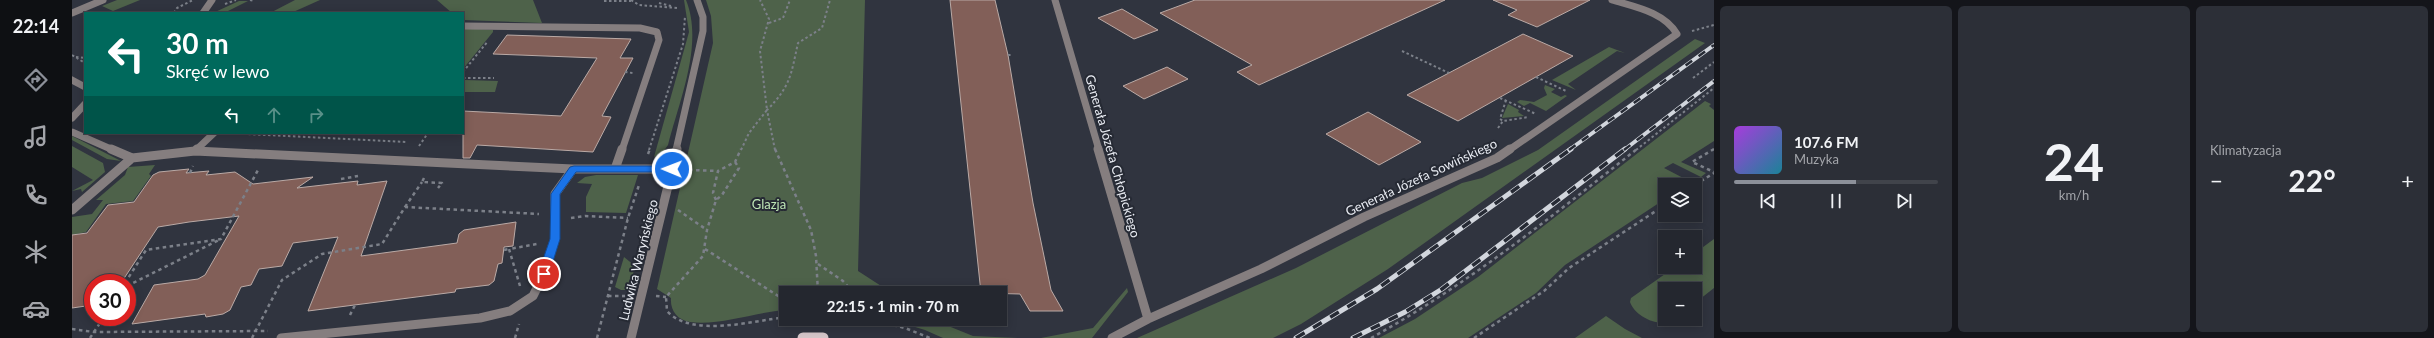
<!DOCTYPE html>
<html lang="pl">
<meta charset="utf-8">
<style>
body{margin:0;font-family:Lato,sans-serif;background:#2c2f37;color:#f1f3f6;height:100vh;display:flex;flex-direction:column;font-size:15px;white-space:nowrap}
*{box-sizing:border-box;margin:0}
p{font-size:13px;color:#a3a5aa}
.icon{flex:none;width:22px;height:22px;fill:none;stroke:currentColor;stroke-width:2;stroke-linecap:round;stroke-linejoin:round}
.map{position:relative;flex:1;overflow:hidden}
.panel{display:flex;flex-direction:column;gap:6px;padding:6px;background:#14151a;width:720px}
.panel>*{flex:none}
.guide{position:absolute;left:12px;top:12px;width:380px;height:122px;border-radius:0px;box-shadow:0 2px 10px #0003,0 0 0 1px #41444b;background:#00695c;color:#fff;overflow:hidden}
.fabs{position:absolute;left:1586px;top:178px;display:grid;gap:8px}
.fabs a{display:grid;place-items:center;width:44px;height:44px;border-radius:0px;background:#24272f;box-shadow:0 2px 10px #0003,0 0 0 1px #41444b;font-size:20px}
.speed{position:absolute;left:12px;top:274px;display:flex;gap:8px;font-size:20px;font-weight:700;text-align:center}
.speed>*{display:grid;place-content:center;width:52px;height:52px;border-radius:50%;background:#24272f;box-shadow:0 2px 10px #0003,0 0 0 1px #41444b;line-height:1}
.speed .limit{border:6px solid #d22;background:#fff;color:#111}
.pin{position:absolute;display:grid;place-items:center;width:34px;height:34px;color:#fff;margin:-17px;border:2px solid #fff;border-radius:50%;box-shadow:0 1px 4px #0007}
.me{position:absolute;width:44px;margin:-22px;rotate:271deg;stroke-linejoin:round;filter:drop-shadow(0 0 3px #0008)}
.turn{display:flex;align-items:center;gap:14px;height:84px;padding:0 16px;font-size:18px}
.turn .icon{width:52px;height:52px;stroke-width:2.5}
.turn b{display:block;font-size:28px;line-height:34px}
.lanes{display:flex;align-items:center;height:38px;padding:0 16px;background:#0003;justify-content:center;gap:20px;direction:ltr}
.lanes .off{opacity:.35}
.big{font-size:30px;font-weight:700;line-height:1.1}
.panel .card{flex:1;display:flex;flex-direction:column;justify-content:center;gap:6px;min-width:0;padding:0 14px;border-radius:6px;background:#2c2f37}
.panel .dial{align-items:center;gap:0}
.dial b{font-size:52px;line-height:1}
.song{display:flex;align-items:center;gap:12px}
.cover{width:48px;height:48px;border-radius:6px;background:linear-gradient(135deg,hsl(280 70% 55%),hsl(190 70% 35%))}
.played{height:4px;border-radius:2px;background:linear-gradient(90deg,#8c9099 60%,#41444b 60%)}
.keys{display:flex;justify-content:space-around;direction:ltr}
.heat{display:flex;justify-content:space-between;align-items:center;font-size:22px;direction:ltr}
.panel .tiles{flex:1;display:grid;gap:6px;grid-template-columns:repeat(3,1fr)}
.trip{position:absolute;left:707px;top:286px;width:228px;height:40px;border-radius:0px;background:#24272f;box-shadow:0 2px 10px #0003,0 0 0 1px #41444b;font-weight:700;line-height:40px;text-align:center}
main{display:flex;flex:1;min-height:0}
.menu{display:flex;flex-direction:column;width:72px;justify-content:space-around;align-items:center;background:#0e1013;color:#a3a5aa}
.menu .icon{width:28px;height:28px}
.menu .active{color:#8c9099}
.menu b{font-size:18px;color:#f1f3f6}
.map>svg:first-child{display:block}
.green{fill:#4e624a}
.building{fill:#825f58;stroke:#baaaa6}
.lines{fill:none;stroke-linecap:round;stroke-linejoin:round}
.path-far1{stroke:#7c8089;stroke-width:2;stroke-dasharray:2.5 2.5;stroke-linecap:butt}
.path{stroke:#7c8089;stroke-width:2.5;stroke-dasharray:3.5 3.5;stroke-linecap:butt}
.minor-far1{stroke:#857e7f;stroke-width:7}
.minor{stroke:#857e7f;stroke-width:9}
.tertiary-far1{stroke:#857e7f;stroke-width:7}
.tertiary{stroke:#857e7f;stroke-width:9}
.primary{stroke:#d5c6c9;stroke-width:11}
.rail-far1-casing{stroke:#d2d6dd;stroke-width:4}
.rail-casing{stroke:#d2d6dd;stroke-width:5}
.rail-far1{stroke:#262a34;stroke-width:2.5;stroke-dasharray:8;stroke-linecap:butt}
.rail{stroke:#262a34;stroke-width:3.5;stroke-dasharray:10;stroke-linecap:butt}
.route{fill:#1a73e8;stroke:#114b97}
.labels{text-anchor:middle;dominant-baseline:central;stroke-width:4;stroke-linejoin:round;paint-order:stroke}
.street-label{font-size:13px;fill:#e9ecf3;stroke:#262a34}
.park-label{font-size:13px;fill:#bee5b5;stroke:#262a34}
</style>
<main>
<nav class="menu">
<b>22:14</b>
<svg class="icon active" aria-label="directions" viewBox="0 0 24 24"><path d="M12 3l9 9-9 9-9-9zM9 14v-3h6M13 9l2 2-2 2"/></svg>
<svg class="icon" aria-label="music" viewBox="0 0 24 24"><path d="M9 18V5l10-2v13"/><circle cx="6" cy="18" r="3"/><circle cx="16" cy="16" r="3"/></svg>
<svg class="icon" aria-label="phone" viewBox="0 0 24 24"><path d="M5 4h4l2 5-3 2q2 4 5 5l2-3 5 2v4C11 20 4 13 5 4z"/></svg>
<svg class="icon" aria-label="climate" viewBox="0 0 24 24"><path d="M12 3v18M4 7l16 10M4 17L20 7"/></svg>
<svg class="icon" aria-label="car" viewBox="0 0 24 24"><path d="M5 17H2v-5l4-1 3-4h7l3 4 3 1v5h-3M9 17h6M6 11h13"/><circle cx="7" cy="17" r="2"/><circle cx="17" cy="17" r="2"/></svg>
</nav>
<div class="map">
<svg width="1642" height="338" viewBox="0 0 1642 338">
<rect width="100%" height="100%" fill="#30343f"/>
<path class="green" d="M 45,0 L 68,0 L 41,11 L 30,6 Z
M 223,0 L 248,0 L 219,13 L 198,13 Z
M 365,0 L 461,0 L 470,23 L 391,20 L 391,13 L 380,13 Z
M 612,0 L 614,0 C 632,44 607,101 596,145 L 591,152 L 582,157 L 617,32 Z
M 634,0 L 793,0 L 786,271 L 820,293 L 714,293 L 714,310 C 684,312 647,326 618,322 C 605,320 598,310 599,298 L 585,289 L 641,43 L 639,16 Z
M 167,1 L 176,1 L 156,11 L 161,13 L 141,13 Z
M 391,28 L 421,30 L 421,32 L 391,69 Z
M 1623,39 L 1633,43 L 1316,269 L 1229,324 L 1201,338 L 1065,338 L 1224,268 L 1390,183 L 1410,178 L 1466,150 Z
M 1537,47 L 1553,53 L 1545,51 L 1496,84 L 1504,90 L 1480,80 Z
M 393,80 L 426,81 L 423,92 L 392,92 Z
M 1473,85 L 1483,89 L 1479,92 L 1489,97 L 1493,95 L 1495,96 L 1474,111 L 1458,103 L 1452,106 L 1445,102 L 1448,100 L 1462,102 L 1475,95 L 1472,88 Z
M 1633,101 L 1639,104 L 1637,106 L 1642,110 L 1642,141 L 1609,162 L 1634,173 L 1629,177 L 1601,163 L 1592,168 L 1619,182 L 1615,185 L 1593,185 L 1593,199 L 1493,265 L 1464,293 L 1396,338 L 1307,338 L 1343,319 L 1406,277 Z
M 1436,104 L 1447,110 L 1446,112 L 1452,116 L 1430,118 Z
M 0,136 L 49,161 L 35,159 L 0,140 Z
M 0,146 L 31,163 L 33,172 L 10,192 L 9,189 L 0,191 L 21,180 L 0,167 Z
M 83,165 L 77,174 L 79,176 L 61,201 L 34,204 L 14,232 L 0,235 L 0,217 L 20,214 L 31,200 L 24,200 L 53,175 L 56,167 Z
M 524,175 L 566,175 L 554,213 L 514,212 L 514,197 L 520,184 L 505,183 L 513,177 Z
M 1642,239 L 1642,288 L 1623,303 L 1623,289 L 1593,289 L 1593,319 L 1602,319 C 1589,329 1563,317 1558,302 L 1559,298 L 1603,267 L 1623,267 L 1623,253 Z
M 552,257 L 563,266 L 557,290 L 549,290 L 543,287 Z
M 1055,288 L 1056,292 L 1020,338 L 969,338 L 1021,328 Z
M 1534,316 L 1553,329 L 1570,338 L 1503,338 Z
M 817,319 L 859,319 L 901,336 L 946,338 L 871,338 L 853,330 Z"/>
<path class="building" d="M 878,0 L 923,0 L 936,55 L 961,203 L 979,290 L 991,311 L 958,311 L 948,294 L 909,293 Z
M 1123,0 L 1373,0 L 1187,85 L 1165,72 L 1180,65 L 1088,13 Z
M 1421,0 L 1518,0 L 1465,27 L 1436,15 L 1445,10 Z
M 1050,9 L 1086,30 L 1062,39 L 1026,18 Z
M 1451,34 L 1501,56 L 1386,121 L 1335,95 Z
M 435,35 L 559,39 L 548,58 L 561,58 L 530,116 L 539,117 L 521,152 L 405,145 L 398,158 L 391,158 L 391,111 L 489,116 L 525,58 L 421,54 Z
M 1095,67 L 1116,79 L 1072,99 L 1051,86 Z
M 1296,112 L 1349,142 L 1307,165 L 1254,134 Z
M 117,169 L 114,173 L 137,171 L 134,175 L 163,172 L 181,184 L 241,177 L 225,188 L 286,181 L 285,185 L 315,181 L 289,256 L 385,243 L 387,234 L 392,230 L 444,222 L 441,246 L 432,247 L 430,263 L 426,264 L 422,281 L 417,285 L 384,289 L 383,292 L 236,311 L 266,237 L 221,243 L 210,266 L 187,269 L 179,285 L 169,287 L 158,310 L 151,314 L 134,317 L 133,314 L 60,324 L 82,285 L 126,279 L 133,275 L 167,216 L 117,222 L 86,227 L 49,283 L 21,283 L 21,305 L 0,308 L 0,235 L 15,233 L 36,205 L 62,202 L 81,175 L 87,172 Z"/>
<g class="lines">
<path class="path-far1" d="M 178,0 L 182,1
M 559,0 L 567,5 L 605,8
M 532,1 L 559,1
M 587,3 L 599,6
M 153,4 L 164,0
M 102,13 L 105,8 L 121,0
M 216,13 L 219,13
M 697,23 L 711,18 L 718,0
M 1620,31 L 1642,25
M 1330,51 L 1377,73
M 0,55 L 13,63
M 936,55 L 940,55
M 4,57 L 13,58
M 391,72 L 416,41
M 553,72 L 561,73
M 1464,77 L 1494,91
M 391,78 L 422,78
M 1621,78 L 1642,62
M 1428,98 L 1464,114
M 1434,100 L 1428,119 L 1431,121 L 1457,117
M 1426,128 L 1431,121
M 156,133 L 335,142
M 347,146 L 356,133
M 577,150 L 611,44 L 613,16
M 669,150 L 677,133 L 695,110 L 688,51 L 697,19 L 688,0
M 703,150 L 695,110 C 719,86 719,74 726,43 L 750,28 L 758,0
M 1564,150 L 1642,88"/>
<path class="path" d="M 703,149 L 739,230 L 744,256 L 746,293
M 1642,149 L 1620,162 L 1642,172
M 576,154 L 578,149
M 663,162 L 667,168 L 650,195 L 644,200 L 635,230 L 631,256 L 594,297 L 595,311 C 619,338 681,321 714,317
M 617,170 L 646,171
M 118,173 L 121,166
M 352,178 L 350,182 L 370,183 L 366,188
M 269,179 L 286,176
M 1623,185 L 1642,173
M 644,200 L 641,193 L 646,171 L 663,162 L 669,149
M 333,207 L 350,182
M 606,210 L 635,230
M 499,218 L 513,216 L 556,218
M 633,249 L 714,301
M 432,250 L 437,249
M 746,264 L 771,281 L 782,293
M 53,283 L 74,250 L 149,239 L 186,170
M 55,286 L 147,240
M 448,286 L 437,249 L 465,244
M 536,296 L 553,296
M 584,296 L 594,297
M 278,315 L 283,305
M 794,319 L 833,328 L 858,338
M 0,329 L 22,332 L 196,331
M 18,338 L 32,317
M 180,338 L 210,280 L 250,254 L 310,244 L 333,207 L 467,214
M 443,338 L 447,324
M 525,338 L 556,218 L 567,185
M 1299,338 C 1395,285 1479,217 1565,149
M 1402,338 L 1472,291 L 1497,268 L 1593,205"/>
<path class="minor-far1" d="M 983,0 L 1027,150
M 0,13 L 31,0
M 131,13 L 140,0
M 391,26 L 568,28 L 585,32 L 587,40 L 550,150
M 0,80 L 13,87
M 0,118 L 13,104
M 0,132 L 41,150
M 124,150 L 142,133
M 1437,150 L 1605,34 C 1592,12 1563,7 1540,0"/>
<path class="minor" d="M 39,149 L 60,158 L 123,151 L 501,169 L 600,169
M 1026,149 L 1076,319
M 123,151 L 125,149
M 543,169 L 550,149
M 0,210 L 60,158
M 209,338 L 408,318 L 438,311 L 461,296 L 472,274 L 483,239 L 483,194 L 501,169
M 1040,338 L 1076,319 L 1189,269 L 1292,217 L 1425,158 L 1438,149"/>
<path class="tertiary-far1" d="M 604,150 L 631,31 L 631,17 L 625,0"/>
<path class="tertiary" d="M 559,338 L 605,149"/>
<path class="primary" d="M 731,338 L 751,338"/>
<defs>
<path id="rail-far1" d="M 1497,150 L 1642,45
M 1552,150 L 1642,81"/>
<path id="rail" d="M 1224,338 L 1305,289 L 1499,149
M 1281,338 L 1333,312 L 1370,289 L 1553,149"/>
</defs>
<use href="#rail-far1" class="rail-far1-casing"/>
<use href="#rail" class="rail-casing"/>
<use href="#rail-far1" class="rail-far1"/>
<use href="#rail" class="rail"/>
</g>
<path class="route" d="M 502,166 L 600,166 L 605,169 L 600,172 L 504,172 L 488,194 L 488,239 L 477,274 L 472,278 L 466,274 L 478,239 L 479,194 L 498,167 Z"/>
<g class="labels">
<g class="street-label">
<text transform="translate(1041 156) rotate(74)">Generała Józefa Chłopickiego</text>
<text transform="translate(1349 177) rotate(-25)">Generała Józefa Sowińskiego</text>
<text transform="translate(566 260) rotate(-76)">Ludwika Waryńskiego</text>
</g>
<g class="park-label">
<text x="697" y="204">Glazja</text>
</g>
</g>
</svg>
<div class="fabs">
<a><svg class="icon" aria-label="layers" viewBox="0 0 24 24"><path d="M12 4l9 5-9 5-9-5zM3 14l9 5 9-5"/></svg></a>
<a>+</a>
<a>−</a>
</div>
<div class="speed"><div class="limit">30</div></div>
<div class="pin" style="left:472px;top:274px;background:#d93025"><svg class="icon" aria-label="arrive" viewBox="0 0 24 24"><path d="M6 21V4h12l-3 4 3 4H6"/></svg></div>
<svg class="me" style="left:600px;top:169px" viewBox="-20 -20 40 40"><circle r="17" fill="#1a73e8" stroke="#fff" stroke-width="3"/><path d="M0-11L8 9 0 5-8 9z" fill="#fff"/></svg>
<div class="trip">22:15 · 1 min · 70 m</div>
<div class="guide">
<div class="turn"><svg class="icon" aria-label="left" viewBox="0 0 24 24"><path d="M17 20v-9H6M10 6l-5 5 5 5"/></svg><div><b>30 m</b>Skręć w lewo</div></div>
<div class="lanes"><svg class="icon" aria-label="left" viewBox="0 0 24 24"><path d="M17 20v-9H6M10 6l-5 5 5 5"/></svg><svg class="icon off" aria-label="ahead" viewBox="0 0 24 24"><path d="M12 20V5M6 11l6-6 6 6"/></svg><svg class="icon off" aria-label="right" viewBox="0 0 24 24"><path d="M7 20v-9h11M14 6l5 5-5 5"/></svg></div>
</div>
</div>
<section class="panel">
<div class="tiles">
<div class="card">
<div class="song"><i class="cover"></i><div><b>107.6 FM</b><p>Muzyka</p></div></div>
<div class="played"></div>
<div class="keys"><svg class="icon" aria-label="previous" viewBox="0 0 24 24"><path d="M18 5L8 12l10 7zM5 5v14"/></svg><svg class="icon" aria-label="pause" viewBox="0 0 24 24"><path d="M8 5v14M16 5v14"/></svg><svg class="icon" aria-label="next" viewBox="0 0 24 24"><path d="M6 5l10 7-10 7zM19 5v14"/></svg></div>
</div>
<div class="card dial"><b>24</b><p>km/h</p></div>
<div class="card"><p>Klimatyzacja</p>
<div class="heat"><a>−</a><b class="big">22°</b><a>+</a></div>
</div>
</div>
</section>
</main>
